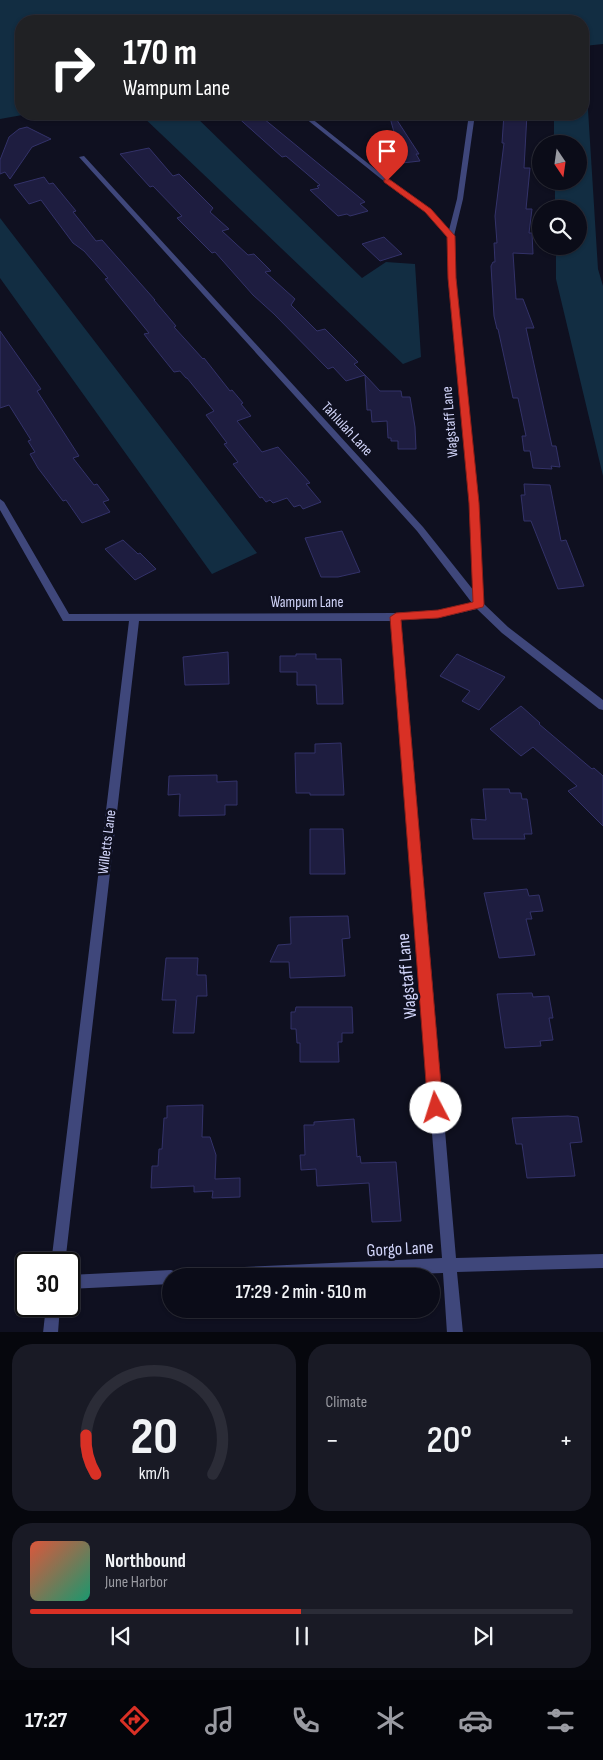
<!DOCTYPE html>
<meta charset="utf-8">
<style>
body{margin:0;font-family:"Sofia Sans Condensed",sans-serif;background:#191a25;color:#f1f3f6;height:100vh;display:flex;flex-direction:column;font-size:19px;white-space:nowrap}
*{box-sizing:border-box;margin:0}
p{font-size:16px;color:#9a9ba2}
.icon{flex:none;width:28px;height:28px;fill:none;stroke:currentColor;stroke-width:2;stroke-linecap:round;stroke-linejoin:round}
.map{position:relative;height:1332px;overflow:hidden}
.side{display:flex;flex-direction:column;gap:12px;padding:12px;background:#06070d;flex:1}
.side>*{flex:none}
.guide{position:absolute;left:15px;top:15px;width:574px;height:105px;border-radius:20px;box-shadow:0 1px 4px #0004,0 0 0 1px #2b2c37;background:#202124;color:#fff;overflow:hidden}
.needle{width:32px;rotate:167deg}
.tools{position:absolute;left:532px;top:135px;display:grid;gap:10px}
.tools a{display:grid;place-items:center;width:55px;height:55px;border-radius:50%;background:#0b0c18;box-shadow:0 1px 4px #0004,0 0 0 1px #2b2c37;font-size:25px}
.speed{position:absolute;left:15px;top:1252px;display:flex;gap:10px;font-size:25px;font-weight:700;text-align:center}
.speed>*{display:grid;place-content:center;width:65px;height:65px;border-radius:50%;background:#0b0c18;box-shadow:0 1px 4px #0004,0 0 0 1px #2b2c37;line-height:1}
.speed .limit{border:2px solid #111;border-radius:8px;background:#fff;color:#111}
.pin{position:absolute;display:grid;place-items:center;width:42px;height:42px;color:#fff;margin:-51px -21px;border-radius:50% 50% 50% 0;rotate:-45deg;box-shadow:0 0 5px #0007}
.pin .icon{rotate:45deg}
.me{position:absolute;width:55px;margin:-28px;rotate:355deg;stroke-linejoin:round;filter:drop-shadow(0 0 4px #0008)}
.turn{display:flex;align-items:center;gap:18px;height:105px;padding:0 25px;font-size:22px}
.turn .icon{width:65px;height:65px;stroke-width:2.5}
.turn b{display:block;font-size:35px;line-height:42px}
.big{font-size:38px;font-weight:600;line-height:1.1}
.side .tile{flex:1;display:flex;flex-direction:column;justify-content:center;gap:8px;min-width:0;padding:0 18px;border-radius:20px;background:#191a25}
.side .dial{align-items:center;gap:0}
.dial svg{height:130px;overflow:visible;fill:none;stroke:#2b2c37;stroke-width:7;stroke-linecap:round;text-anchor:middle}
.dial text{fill:#f1f3f6;stroke:none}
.song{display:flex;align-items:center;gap:15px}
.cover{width:60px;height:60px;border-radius:8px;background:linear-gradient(135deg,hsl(10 70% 55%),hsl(160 70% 35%))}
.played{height:5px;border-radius:2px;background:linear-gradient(90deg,#d93025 50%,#2b2c37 50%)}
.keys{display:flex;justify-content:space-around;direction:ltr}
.heat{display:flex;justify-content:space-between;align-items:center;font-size:28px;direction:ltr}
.side .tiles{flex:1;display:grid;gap:12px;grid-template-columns:1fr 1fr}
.tile:last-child{grid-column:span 2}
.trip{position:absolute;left:162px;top:1268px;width:278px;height:50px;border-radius:25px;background:#0b0c18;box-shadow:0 1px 4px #0004,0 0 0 1px #2b2c37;font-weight:600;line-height:50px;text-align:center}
.dock{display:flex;height:80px;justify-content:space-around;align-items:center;background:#04050a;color:#9a9ba2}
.dock .icon{width:35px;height:35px}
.dock .active{color:#d93025}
.dock b{font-size:22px;color:#f1f3f6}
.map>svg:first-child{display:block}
.water{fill:#122d42}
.building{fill:#1e1d40;stroke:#333269}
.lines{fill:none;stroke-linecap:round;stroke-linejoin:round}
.minor{fill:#3f477b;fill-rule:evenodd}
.route{fill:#d93025;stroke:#8d1f18}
.labels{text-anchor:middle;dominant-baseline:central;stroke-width:5;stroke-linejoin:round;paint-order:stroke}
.street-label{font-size:15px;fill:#d3d6fb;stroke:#0f1020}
.near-street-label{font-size:18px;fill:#d3d6fb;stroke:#0f1020}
</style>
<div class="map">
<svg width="603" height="1333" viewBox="0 0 603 1333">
<rect width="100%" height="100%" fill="#0f1020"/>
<path class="water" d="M 0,0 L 603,0 L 603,44 L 584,46 L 598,269 L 603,286 L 603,476 L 556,279 L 556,246 L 579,246 L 579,209 L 555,209 L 555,181 L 579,181 L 579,144 L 554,144 L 554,114 L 582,114 L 582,21 L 21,21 L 21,114 L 28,114 L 0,119 Z
M 140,114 L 193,114 L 362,278 L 386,262 L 415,264 L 421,357 L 403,364 Z
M 0,218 L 257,553 L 212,574 L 0,278 Z"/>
<path class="building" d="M 234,114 L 258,114 L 365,202 L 360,204 L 368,211 L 350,216 L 347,214 L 338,216 L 310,190 L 319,188 L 317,186 L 320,185 L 286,156 L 282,157 Z
M 389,114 L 393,114 L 419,154 L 416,154 L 420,161 L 402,163 L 391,143 L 397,143 Z
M 504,114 L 527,114 L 524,168 L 530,168 L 526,209 L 532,209 L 529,233 L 532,233 L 533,254 L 513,253 L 516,299 L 523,299 L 534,328 L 526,328 L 552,446 L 556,446 L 560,467 L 551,466 L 552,469 L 533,468 L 530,451 L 524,451 L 522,436 L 526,436 L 518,398 L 513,398 L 498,329 L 497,329 L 494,316 L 491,266 L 493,262 L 495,262 L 494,243 L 497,243 L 495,216 L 504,143 L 502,143 Z
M 27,127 L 51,139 L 32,147 L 10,179 L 5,172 L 0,174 L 0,160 L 9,137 L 19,129 Z
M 149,148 L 173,176 L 179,174 L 213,208 L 210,212 L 229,229 L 222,231 L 248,255 L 254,254 L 271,271 L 265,272 L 295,299 L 291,305 L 317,331 L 325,329 L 358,362 L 354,364 L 365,375 L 346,381 L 333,367 L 328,369 L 274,314 L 253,295 L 215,252 L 212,253 L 177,218 L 182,216 L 153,186 L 150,187 L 120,154 Z
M 44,177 L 49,184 L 53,183 L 76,211 L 73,212 L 96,241 L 102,240 L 155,300 L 154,300 L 176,326 L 174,327 L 203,359 L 204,358 L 230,391 L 232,390 L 243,403 L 241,404 L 251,416 L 237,421 L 262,452 L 278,447 L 310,483 L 306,484 L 321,502 L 303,509 L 300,505 L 294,507 L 287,498 L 273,503 L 270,500 L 266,502 L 262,497 L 260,498 L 233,464 L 238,462 L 224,444 L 227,443 L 206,415 L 214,411 L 187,378 L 186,378 L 180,371 L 174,372 L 150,342 L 144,334 L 149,333 L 105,279 L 108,278 L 84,251 L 73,243 L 41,200 L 29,204 L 14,185 Z
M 384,237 L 402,254 L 380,261 L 362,244 Z
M 0,331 L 41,389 L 37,391 L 79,456 L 73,458 L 94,485 L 97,484 L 109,500 L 103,502 L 110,512 L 82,523 L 66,500 L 63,501 L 38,468 L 30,454 L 35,452 L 28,441 L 31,440 L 9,405 L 0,408 Z
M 365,375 L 380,391 L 401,391 L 402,397 L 410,397 L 415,427 L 416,449 L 398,449 L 398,441 L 391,441 L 391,438 L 388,438 L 387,421 L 372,422 L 371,410 L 367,410 Z
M 524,484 L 550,485 L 561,541 L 566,540 L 584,586 L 558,589 L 531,521 L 524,521 L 521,495 L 525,495 Z
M 342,531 L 360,572 L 338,577 L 321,577 L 305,538 Z
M 123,540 L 138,554 L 140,553 L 156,569 L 135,580 L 105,549 Z
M 228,652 L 229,684 L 185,685 L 183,657 Z
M 296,654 L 316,654 L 316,659 L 341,659 L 343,704 L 317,704 L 316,685 L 297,685 L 297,672 L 280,672 L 280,656 L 296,656 Z
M 457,654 L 505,677 L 479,710 L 462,701 L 470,691 L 440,676 Z
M 521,706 L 540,723 L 539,724 L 592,769 L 594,768 L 603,776 L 603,826 L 568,791 L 577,786 L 533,747 L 521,756 L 490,729 Z
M 341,743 L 344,795 L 310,795 L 310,793 L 296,793 L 295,753 L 315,753 L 315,744 Z
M 217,775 L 217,782 L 237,781 L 237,805 L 225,805 L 225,815 L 179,816 L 180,794 L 168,795 L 169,776 Z
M 483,789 L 509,789 L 510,793 L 521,793 L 522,799 L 527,799 L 532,834 L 524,834 L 525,839 L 473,839 L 471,819 L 486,820 Z
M 310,829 L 343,829 L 345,874 L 310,874 Z
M 527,889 L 529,896 L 539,895 L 543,911 L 530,912 L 532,919 L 526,919 L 535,955 L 499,958 L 484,893 Z
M 348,916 L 350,938 L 342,939 L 345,976 L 290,978 L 289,962 L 270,962 L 278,945 L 291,944 L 290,917 Z
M 166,958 L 198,958 L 197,975 L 206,975 L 207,996 L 197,996 L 194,1033 L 173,1033 L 176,1000 L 162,1000 Z
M 532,993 L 533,997 L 549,996 L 553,1018 L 549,1018 L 553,1040 L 540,1041 L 541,1046 L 505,1048 L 497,994 Z
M 296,1007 L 352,1007 L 353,1033 L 342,1033 L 342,1042 L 338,1042 L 339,1062 L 300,1062 L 300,1043 L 297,1043 L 296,1029 L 291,1029 L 291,1012 L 295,1012 Z
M 203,1105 L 202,1137 L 210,1137 L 216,1155 L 215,1179 L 240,1178 L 240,1197 L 212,1198 L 213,1191 L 194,1192 L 194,1186 L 151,1188 L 152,1166 L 158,1166 L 159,1149 L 162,1149 L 164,1118 L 167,1118 L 167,1106 Z
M 568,1116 L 578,1117 L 582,1142 L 570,1143 L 575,1176 L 527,1178 L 522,1144 L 516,1144 L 512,1118 Z
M 354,1119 L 357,1157 L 360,1156 L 361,1163 L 396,1162 L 401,1221 L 372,1222 L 369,1183 L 317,1186 L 316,1169 L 301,1170 L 300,1155 L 305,1155 L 304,1125 L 314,1125 L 314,1122 Z"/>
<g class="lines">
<path class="minor" d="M 300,114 L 306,114 L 404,192 L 430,209 L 449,230 L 457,199 L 469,114 L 475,114 L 463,199 L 454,236 L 456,278 L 478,503 L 484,604 L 508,627 L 603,700 L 603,710 L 599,709 L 502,633 L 477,609 L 438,618 L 401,620 L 456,1258 L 603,1254 L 603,1268 L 457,1272 L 463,1333 L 447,1333 L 443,1273 L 358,1276 L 191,1276 L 193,1271 L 198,1269 L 442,1258 L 391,621 L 139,621 L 65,1264 L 51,1264 L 129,621 L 63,621 L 0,510 L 0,499 L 4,502 L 69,614 L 396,613 L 438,610 L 472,603 L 417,531 L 79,157 L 84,156 L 423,527 L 474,591 L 470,503 L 448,278 L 448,236 L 426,211 L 400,194 Z
M 171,1270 L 176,1272 L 178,1276 L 171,1276 L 171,1284 L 69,1289 L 69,1275 Z
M 46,1306 L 60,1306 L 58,1333 L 43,1333 Z"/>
</g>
<path class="route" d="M 384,179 L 389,179 L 431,209 L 455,236 L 456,278 L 479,503 L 484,604 L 483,607 L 438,618 L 401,620 L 443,1108 L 441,1113 L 436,1116 L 430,1113 L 428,1108 L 390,617 L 396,613 L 438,610 L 473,602 L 469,503 L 448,278 L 447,237 L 425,212 L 384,182 Z"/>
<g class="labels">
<g class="street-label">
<text transform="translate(450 422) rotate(-95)">Wagstaff Lane</text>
<text transform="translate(347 429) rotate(47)">Tahlulah Lane</text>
<text x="307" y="602">Wampum Lane</text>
<text transform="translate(107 842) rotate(-83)">Willetts Lane</text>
</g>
<g class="near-street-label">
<text transform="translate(407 976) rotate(-95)">Wagstaff Lane</text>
<text transform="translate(400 1249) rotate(-3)">Gorgo Lane</text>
</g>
</g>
</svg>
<div class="tools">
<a><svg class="needle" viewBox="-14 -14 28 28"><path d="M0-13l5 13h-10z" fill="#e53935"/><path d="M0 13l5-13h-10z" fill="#9a9ba2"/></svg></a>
<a><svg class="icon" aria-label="search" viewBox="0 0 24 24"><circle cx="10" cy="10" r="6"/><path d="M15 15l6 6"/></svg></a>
</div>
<div class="speed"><div class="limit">30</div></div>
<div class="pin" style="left:387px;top:181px;background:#d93025"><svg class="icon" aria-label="arrive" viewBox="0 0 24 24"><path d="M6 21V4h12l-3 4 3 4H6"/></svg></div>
<svg class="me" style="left:436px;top:1108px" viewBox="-20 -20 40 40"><circle r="19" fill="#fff"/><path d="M0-13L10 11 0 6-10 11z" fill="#d93025"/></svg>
<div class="trip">17:29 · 2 min · 510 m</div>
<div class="guide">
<div class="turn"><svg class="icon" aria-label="right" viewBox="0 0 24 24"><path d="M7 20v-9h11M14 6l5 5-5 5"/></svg><div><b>170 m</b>Wampum Lane</div></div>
</div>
</div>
<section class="side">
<div class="tiles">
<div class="tile dial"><svg viewBox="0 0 100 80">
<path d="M14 69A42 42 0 1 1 86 69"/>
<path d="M14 69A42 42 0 0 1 8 45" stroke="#d93025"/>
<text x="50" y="56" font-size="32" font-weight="700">20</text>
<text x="50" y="72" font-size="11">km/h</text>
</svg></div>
<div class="tile"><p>Climate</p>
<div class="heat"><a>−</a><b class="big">20°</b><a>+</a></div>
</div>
<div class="tile">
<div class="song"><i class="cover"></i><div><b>Northbound</b><p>June Harbor</p></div></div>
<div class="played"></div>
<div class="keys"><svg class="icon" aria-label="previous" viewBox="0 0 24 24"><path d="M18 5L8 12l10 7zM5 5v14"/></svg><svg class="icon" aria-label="pause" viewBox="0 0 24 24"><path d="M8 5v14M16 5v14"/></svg><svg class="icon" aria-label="next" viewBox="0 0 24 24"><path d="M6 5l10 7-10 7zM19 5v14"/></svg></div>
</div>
</div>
</section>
<nav class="dock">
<b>17:27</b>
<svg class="icon active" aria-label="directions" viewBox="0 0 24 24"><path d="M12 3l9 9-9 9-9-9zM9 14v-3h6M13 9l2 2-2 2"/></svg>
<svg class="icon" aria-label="music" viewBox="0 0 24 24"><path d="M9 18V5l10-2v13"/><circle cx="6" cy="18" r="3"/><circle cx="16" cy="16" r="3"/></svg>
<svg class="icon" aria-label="phone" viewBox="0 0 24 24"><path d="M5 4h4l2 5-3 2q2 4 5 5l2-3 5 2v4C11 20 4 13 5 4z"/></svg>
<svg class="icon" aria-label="climate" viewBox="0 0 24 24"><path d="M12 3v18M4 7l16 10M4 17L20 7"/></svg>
<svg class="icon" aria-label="car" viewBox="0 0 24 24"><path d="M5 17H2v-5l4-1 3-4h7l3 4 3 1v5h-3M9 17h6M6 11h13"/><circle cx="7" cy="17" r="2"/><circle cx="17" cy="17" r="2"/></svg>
<svg class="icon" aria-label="filters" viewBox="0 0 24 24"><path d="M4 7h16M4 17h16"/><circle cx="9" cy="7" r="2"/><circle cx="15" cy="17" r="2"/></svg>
</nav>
